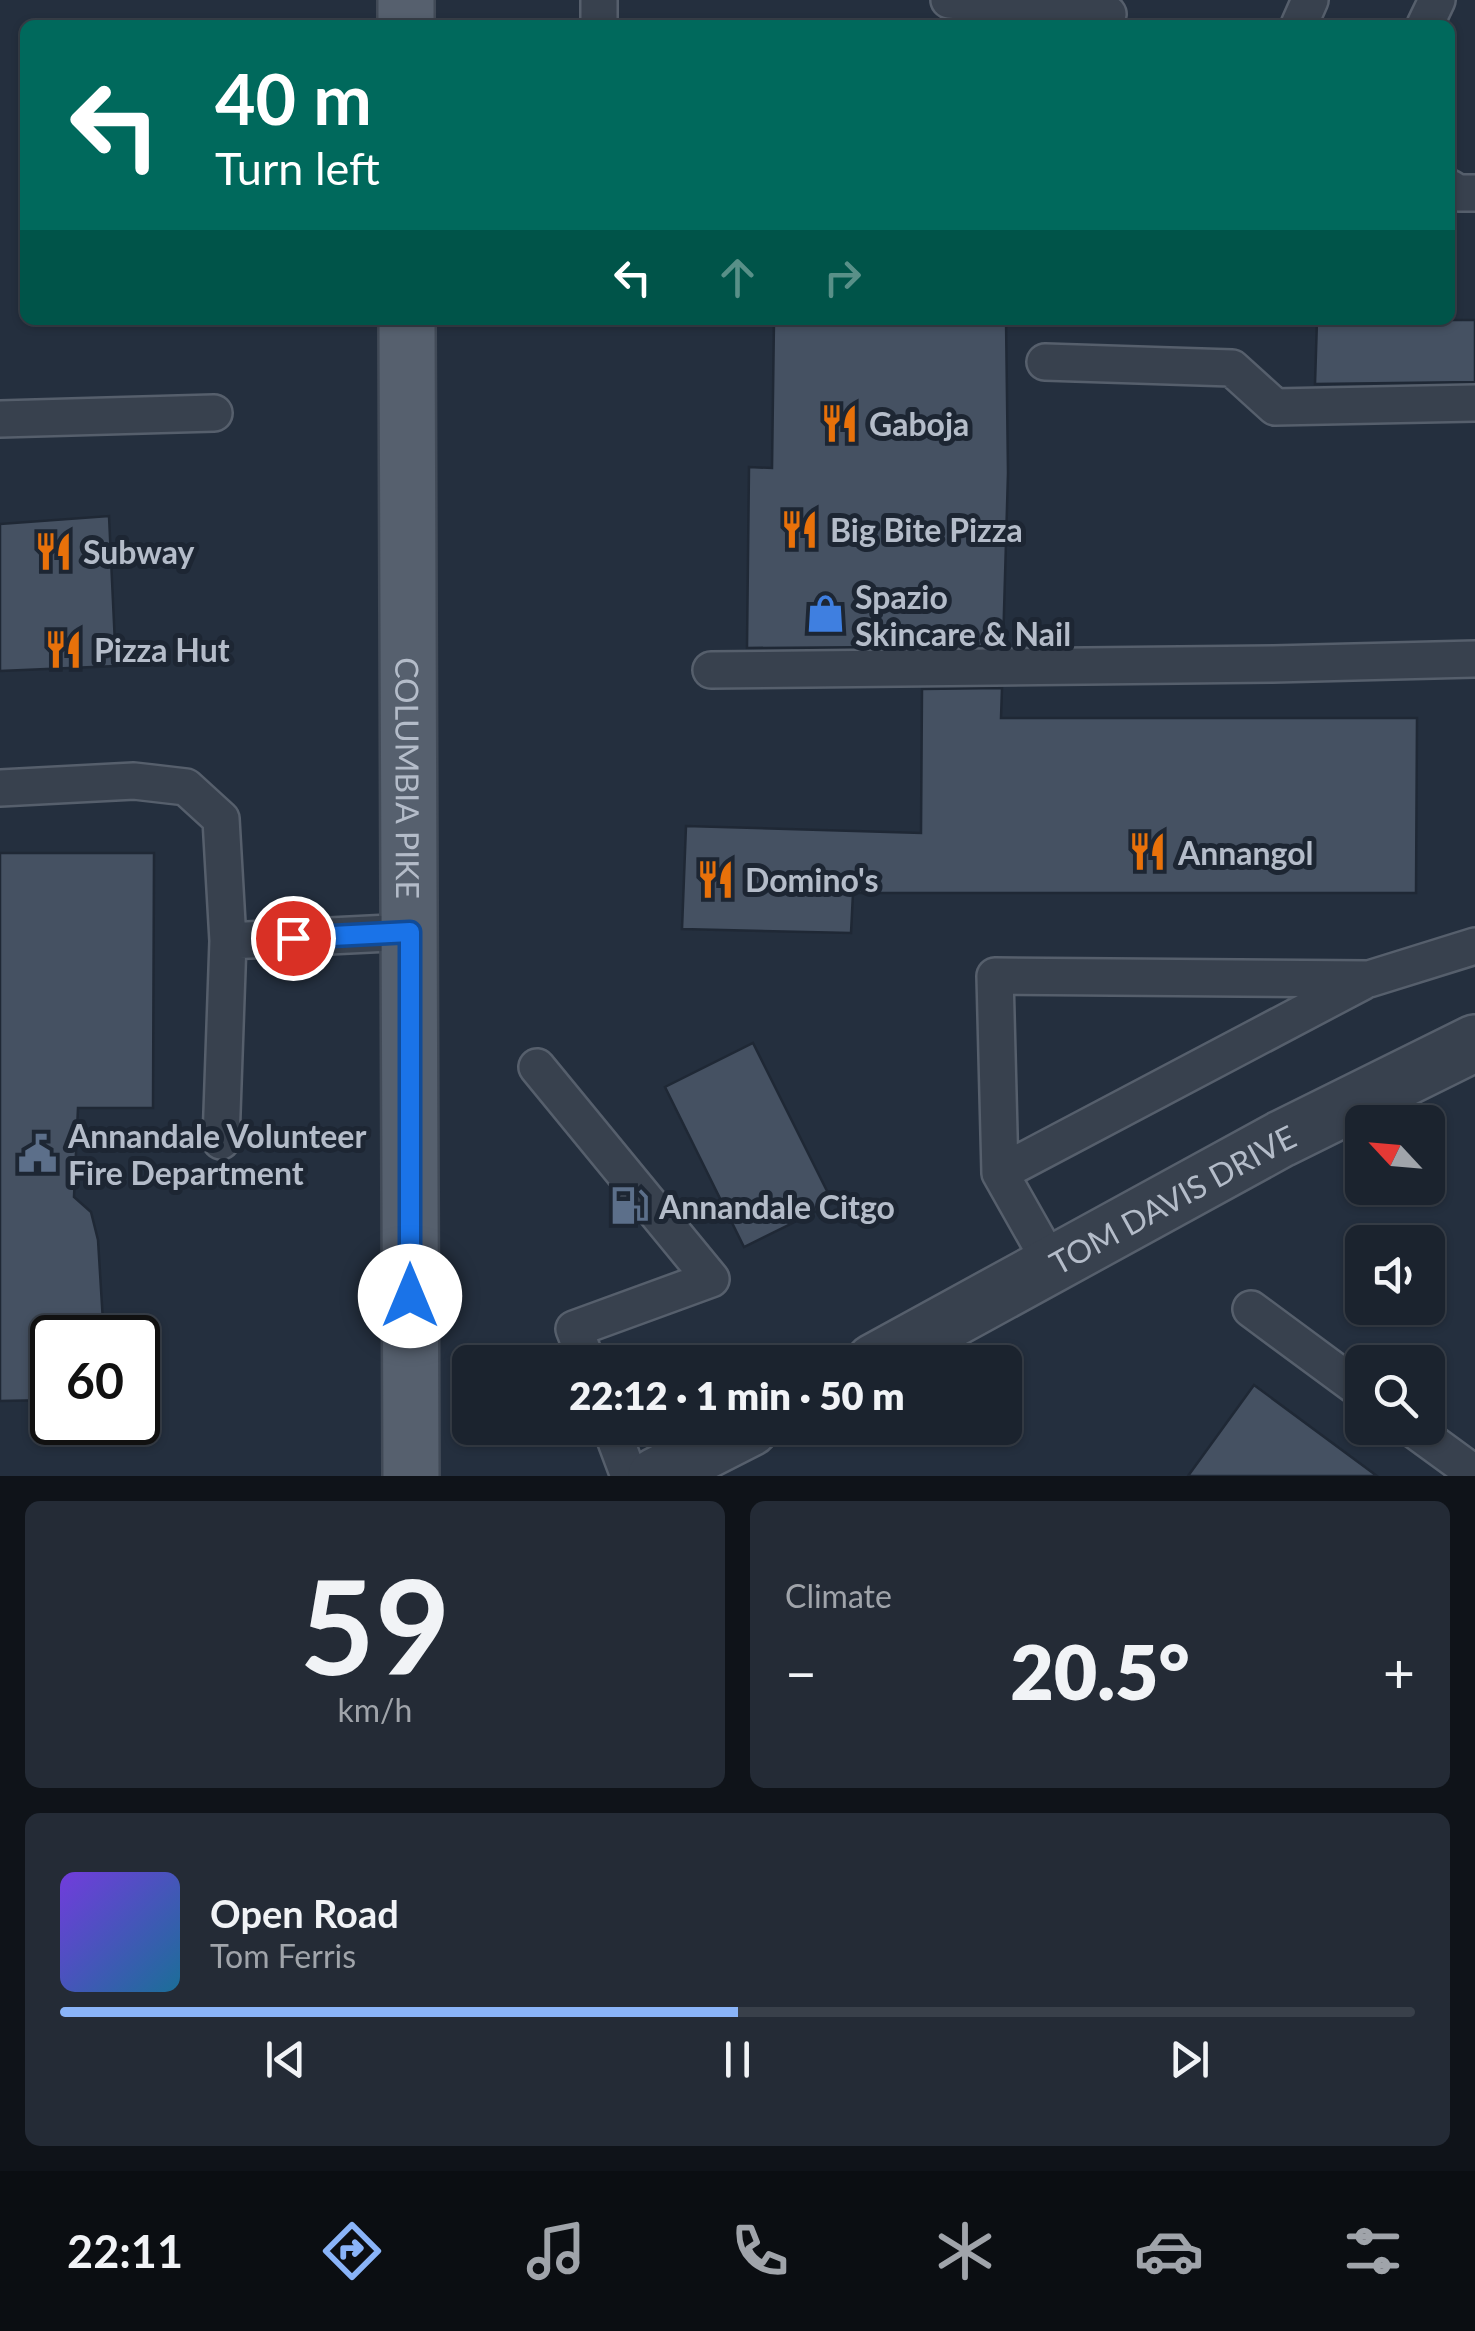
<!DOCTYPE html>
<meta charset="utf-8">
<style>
body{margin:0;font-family:Lato,sans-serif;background:#242b36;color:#f1f3f6;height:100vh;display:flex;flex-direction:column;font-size:38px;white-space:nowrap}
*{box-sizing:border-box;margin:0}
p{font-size:32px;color:#a0a4aa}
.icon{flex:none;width:55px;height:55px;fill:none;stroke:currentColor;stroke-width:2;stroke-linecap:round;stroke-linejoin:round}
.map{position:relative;height:1476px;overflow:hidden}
.side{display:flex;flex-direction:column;gap:25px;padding:25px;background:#0f1319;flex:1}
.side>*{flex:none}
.banner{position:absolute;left:20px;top:20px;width:1435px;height:305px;border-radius:15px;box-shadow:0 2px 8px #0004,0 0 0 2px #39404a;background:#00695c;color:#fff;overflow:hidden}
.needle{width:65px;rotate:296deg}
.fabs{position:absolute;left:1345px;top:1105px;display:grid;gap:20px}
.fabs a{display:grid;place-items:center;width:100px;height:100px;border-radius:15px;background:#1b232e;box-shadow:0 2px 8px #0004,0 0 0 2px #39404a;font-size:50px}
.speed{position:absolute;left:30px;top:1315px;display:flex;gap:20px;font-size:50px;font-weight:700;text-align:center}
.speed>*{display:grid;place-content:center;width:130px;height:130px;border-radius:50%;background:#1b232e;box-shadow:0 2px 8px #0004,0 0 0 2px #39404a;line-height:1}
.speed .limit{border:5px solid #111;border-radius:15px;background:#fff;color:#111}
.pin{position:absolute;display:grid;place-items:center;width:85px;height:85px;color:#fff;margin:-42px;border:5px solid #fff;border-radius:50%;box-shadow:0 2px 10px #0007}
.me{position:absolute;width:110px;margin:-55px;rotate:0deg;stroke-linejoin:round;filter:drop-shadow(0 0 8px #0008)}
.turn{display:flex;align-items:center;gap:35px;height:210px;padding:0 30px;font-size:45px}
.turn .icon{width:130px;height:130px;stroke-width:2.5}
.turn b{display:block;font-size:70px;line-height:85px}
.lanes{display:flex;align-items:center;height:95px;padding:0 30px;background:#0003;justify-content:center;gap:50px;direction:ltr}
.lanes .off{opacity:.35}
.big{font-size:75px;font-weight:800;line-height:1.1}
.side .widget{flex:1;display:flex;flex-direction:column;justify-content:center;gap:15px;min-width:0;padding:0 35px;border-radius:15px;background:#242b36}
.side .dial{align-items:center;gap:0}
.dial b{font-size:130px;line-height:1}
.song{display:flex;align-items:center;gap:30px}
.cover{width:120px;height:120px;border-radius:15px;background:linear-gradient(135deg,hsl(260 70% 55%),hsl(200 70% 35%))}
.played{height:10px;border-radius:5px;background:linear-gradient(90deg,#8ab4f8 50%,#39404a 50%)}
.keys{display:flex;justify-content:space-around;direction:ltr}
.heat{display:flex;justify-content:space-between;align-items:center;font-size:55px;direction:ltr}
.side .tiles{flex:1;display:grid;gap:25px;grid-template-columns:1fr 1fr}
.widget:last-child{grid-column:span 2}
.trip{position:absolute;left:452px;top:1345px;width:570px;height:100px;border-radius:15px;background:#1b232e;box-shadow:0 2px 8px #0004,0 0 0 2px #39404a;font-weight:800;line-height:100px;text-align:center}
.dock{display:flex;height:160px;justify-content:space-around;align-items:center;background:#0b0e12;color:#a0a4aa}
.dock .icon{width:70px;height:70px}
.dock .selected{color:#8ab4f8}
.dock b{font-size:45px;color:#f1f3f6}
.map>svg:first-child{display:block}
.building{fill:#455162;stroke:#1f2835;stroke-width:2.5}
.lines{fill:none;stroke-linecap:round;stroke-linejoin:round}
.service-casing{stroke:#565f6c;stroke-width:40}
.minor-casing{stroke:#565f6c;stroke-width:60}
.primary-casing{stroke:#414a57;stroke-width:60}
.service{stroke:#38414e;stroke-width:35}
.minor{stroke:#38414e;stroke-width:55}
.primary{stroke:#56606e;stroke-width:55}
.route-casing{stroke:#114b97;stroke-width:25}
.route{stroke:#1a73e8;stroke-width:18}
.labels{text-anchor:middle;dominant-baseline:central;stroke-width:10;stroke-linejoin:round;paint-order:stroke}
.poi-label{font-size:32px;font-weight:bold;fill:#b4bcc9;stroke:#1d2633;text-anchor:start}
.street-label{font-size:32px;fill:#b4bcc9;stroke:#1d2633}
</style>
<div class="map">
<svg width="1475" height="1476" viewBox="0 0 1475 1476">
<rect width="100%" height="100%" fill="#242f3e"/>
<path class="building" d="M 774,320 L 1006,320 L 1008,473 L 1003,646 L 747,648 L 749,467 L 772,468 Z
M 1317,320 L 1475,320 L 1475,382 L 1315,384 Z
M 109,516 L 116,666 L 0,671 L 0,524 Z
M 1002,688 L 1001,718 L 1417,718 L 1416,893 L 853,893 L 851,933 L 682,929 L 686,826 L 921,833 L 922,689 Z
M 0,853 L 154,853 L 153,1108 L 78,1108 L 74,1197 L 91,1212 L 98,1240 L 104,1338 L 52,1338 L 52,1400 L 0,1401 Z
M 753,1043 L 833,1203 L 744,1247 L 665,1087 Z
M 1254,1385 L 1377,1476 L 1188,1476 Z"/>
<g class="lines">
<defs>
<path id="service" d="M 949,0 L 1108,14 L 1102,25
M 599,25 L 599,0
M 1299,25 L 1310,0
M 1425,25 L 1437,0
M 1450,188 L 1458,193 L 1475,193
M 1045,362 L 1232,368 L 1275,407 L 1475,403
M 0,419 L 214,413
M 711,670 L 1273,664 L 1475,659
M 0,788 L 134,781 L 186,787 L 221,819 L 228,941 L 221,1141
M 228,941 L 410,932
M 537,1067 L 711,1279 L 574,1329 L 587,1362
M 1000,1173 L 1362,982
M 1052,1265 L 1000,1173 L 995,976 L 1369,979 L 1475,946
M 1251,1309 L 1362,1391
M 611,1428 L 629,1476
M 1412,1428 L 1475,1474"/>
<g id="minor">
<path id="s1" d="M 874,1362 L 1281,1139 L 1475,1043"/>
<path d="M 656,1476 L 750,1428"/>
</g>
<g id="primary">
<path d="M 406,0 L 406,25"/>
<path id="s2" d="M 407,320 L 411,1476"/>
</g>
</defs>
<use href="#service" class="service-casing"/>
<use href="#minor" class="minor-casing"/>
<use href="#primary" class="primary-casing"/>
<use href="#service" class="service"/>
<use href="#minor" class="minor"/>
<use href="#primary" class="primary"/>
</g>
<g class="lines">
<defs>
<path id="route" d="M 293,938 L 410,932 L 410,1296"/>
</defs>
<use href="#route" class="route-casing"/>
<use href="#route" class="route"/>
</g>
<defs>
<symbol id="restaurant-bare" viewBox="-9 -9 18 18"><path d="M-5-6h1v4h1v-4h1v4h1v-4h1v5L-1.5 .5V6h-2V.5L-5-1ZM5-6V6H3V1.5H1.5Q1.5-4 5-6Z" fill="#e8710a" stroke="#1d2633" stroke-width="2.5" paint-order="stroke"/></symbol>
<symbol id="shop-bare" viewBox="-9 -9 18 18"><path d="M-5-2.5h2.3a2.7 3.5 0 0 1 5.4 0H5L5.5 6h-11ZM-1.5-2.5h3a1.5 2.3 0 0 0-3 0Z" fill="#3f7fe0" stroke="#1d2633" stroke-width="2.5" paint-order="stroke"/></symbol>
<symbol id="civic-bare" viewBox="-9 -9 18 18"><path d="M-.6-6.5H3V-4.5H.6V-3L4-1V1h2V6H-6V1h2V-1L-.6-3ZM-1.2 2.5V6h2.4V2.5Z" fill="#5c6f8a" stroke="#1d2633" stroke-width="2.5" paint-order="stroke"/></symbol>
<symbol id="fuel-bare" viewBox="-9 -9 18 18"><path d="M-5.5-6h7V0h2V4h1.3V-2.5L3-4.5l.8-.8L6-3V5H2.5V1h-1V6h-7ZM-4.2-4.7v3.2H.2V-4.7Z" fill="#5c6f8a" stroke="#1d2633" stroke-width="2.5" paint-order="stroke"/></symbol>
</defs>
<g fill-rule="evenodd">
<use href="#restaurant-bare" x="812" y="396" width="55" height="55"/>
<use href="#restaurant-bare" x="772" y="502" width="55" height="55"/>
<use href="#restaurant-bare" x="26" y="524" width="55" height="55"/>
<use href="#shop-bare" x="798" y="586" width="55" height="55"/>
<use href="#restaurant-bare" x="36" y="622" width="55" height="55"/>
<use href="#restaurant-bare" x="1120" y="824" width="55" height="55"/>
<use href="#restaurant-bare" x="688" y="852" width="55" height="55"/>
<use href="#civic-bare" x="10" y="1126" width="55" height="55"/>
<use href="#fuel-bare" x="602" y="1178" width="55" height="55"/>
</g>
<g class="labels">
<g class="poi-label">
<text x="869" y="423">Gaboja</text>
<text x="830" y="529">Big Bite Pizza</text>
<text x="83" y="551">Subway</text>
<text x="855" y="596">Spazio<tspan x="855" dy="37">Skincare &amp; Nail</tspan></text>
<text x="94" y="649">Pizza Hut</text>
<text x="1178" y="852">Annangol</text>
<text x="745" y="879">Domino's</text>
<text x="68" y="1135">Annandale Volunteer<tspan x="68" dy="37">Fire Department</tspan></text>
<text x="659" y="1206">Annandale Citgo</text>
</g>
<g class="street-label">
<text stroke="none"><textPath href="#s2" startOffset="458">COLUMBIA PIKE</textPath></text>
<text stroke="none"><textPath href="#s1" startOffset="340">TOM DAVIS DRIVE</textPath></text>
</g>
</g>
</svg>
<div class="fabs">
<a><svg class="needle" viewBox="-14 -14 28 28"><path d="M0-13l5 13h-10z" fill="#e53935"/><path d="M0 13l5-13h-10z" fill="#a0a4aa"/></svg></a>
<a><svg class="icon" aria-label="sound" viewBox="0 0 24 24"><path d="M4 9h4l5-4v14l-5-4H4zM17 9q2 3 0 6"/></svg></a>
<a><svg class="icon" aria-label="search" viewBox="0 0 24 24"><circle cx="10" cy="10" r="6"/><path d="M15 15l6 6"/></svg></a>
</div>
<div class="speed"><div class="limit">60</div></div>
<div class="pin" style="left:293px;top:938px;background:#d93025"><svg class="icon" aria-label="arrive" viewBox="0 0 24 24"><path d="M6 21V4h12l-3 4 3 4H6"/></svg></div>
<svg class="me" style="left:410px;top:1296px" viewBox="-20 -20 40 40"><circle r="19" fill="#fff"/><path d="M0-13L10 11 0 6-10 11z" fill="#1a73e8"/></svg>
<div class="trip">22:12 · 1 min · 50 m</div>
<div class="banner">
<div class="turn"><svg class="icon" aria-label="left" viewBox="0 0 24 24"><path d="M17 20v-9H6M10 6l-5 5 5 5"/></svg><div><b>40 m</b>Turn left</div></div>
<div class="lanes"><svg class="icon" aria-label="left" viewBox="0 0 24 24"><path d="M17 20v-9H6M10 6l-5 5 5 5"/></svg><svg class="icon off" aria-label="ahead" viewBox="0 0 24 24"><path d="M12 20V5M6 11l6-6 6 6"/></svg><svg class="icon off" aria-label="right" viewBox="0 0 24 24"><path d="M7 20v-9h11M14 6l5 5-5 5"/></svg></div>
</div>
</div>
<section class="side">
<div class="tiles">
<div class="widget dial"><b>59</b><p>km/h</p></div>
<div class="widget"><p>Climate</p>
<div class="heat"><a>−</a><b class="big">20.5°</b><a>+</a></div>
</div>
<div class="widget">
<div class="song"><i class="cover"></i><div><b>Open Road</b><p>Tom Ferris</p></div></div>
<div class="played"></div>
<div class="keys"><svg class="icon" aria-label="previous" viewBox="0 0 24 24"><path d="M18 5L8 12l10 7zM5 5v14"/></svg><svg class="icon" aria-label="pause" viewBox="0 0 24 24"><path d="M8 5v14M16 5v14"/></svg><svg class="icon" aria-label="next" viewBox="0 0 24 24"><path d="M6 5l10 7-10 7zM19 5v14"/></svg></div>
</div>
</div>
</section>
<nav class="dock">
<b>22:11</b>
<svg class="icon selected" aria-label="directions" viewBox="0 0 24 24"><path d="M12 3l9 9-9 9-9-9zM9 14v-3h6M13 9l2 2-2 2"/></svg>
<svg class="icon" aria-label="music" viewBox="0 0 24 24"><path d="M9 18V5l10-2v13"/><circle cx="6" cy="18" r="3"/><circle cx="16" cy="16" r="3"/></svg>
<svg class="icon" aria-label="phone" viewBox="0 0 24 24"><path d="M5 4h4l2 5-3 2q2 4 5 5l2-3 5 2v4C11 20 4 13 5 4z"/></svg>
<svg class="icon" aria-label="climate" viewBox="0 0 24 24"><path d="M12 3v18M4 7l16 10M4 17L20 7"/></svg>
<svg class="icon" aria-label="car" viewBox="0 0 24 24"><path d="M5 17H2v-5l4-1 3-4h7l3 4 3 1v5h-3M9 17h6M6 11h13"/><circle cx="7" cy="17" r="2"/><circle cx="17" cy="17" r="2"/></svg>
<svg class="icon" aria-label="filters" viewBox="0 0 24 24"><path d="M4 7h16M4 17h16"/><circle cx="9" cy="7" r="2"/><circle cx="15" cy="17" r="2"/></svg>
</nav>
